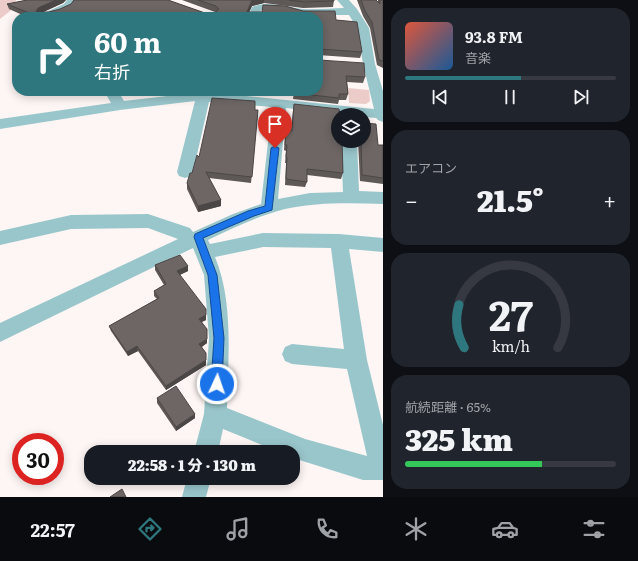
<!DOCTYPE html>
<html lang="ja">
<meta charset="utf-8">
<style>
body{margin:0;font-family:Literata,"Noto Sans JP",serif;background:#20242c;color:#f1f3f6;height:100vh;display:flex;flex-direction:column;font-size:15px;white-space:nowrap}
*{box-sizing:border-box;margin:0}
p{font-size:13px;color:#9ea1a6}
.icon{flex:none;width:22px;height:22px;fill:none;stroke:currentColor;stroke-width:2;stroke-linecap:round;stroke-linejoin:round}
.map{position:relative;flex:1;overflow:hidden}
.details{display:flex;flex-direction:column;gap:8px;padding:8px;background:#0d0f14;width:255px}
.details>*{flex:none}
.guide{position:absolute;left:12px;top:12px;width:311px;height:84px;border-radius:16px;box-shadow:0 2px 10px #0003;background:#2e777e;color:#fff;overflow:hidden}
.buttons{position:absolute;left:331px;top:108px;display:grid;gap:8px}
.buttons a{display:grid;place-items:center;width:40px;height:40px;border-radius:50%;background:#171b24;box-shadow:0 2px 10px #0003;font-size:20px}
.speed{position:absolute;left:12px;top:433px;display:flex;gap:8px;font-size:20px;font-weight:700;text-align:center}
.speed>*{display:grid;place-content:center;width:52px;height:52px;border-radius:50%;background:#171b24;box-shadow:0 2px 10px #0003;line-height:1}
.speed .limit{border:6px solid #d22;background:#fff;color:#111}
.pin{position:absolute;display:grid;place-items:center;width:34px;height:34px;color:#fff;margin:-41px -17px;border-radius:50% 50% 50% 0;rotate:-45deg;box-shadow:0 0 4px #0007}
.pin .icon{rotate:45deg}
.me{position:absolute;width:44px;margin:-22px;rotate:3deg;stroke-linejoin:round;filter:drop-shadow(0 0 3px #0008)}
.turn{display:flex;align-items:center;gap:14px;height:84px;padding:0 16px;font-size:18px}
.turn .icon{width:52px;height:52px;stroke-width:2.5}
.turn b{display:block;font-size:28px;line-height:34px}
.big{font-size:30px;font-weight:800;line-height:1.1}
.details .widget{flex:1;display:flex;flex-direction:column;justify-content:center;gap:6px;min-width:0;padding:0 14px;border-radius:16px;background:#20242c}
.details .dial{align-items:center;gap:0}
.dial svg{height:104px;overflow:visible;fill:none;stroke:#363941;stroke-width:7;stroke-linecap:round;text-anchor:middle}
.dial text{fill:#f1f3f6;stroke:none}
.song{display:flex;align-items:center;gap:12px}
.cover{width:48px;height:48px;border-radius:6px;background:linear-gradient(135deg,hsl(10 70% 55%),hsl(210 70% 35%))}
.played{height:4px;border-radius:2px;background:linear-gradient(90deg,#2e777e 55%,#363941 55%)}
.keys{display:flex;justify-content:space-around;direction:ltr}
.heat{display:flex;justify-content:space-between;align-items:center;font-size:22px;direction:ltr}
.charge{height:6px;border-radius:3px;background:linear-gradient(90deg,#34c759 65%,#363941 0)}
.trip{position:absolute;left:84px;top:445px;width:216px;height:40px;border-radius:16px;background:#171b24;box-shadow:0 2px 10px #0003;font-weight:800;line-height:40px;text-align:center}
.menu{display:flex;height:64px;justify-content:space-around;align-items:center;background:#090b0e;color:#9ea1a6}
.menu .icon{width:28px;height:28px}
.menu .selected{color:#2e777e}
.menu b{font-size:18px;color:#f1f3f6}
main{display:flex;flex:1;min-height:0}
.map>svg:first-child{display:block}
.green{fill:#ebccc9}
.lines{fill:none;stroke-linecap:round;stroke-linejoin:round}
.minor{fill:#99c6cb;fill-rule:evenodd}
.wall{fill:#5e5857}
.shaded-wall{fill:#4c4747}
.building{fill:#6d6665;stroke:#4c4747}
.route{fill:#1a73e8;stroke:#114b97}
</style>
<main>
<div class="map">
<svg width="383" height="497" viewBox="0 0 383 497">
<rect width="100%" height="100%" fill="#fef6f5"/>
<path class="green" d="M 0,0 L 16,0 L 14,8 L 0,19 Z
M 348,88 L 369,90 L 370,101 L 366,104 L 349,103 Z"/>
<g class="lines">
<path class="minor" d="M 67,0 L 79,0 C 69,14 54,17 38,17 L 40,15 L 64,4 Z
M 337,0 L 349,0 L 357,9 L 369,28 L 375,64 L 383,91 L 383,122 L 378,120 L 376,118 L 364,117 L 364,115 L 348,115 L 286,108 L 278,199 L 310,193 L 343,192 L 341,141 L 357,141 L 359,191 L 383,192 L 383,204 C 351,203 317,202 285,209 C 258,216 233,228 208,240 L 210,244 L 263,233 L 339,234 L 383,238 L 383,252 L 349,249 L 367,360 L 383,425 L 383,480 L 363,480 L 293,458 L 293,452 L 279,452 L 223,429 L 218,452 L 194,452 L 204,414 L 209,338 L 204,275 L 193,248 L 0,342 L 0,323 L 178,239 L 148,228 L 71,229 L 0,245 L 0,231 L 71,215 L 148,214 L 190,228 L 193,232 L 233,214 L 261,204 L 272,107 L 209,102 L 193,172 L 191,176 L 185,178 L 179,176 L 177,172 L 195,101 L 120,110 L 0,129 L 0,119 L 111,103 L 104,91 L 118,91 L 124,101 L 193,93 L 226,94 L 374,109 L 363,64 L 357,28 L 349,15 L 302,15 L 284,10 L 264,9 L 261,10 L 260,17 L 248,17 L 252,7 C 267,0 287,7 303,9 C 316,10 331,8 344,8 ZM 263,247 L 331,248 L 344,349 L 292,344 L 285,347 L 282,354 L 285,361 L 292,364 L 347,369 L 367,456 L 305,439 L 227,408 C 228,359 234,303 215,257 Z
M 187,478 L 211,478 L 206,497 L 182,497 Z"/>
</g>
<path class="wall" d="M 27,0 L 66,0 L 63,3 L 43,12 L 49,12 L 60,9 L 71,4 L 74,0 L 168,0 L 205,13 L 215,13 L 216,12 L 215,12 L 182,0 L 334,0 L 333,7 L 303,8 L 264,3 L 252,6 L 249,12 L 262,12 L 263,5 L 265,5 L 285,6 L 303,11 L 335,11 L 336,20 L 357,22 L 362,52 L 360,58 L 318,55 L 318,17 L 27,17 L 9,9 L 7,4 Z
M 357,0 L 376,0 L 378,3 L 378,0 L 383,0 L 383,68 L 377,65 L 370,28 L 363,16 Z
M 319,60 L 365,77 L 363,83 L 347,82 L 348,94 L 346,100 L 339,100 L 338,104 L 293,99 L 294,92 L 279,91 L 318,91 Z
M 122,91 L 132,91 L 129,94 Z
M 147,91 L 161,91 L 159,94 Z
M 163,91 L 182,91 L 181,93 Z
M 214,91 L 256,91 L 256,96 L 214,92 Z
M 294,104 L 340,115 L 343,173 L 341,179 L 307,175 L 307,182 L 305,187 L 285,185 L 286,163 L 285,163 L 286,151 L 284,150 L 285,136 L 286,130 L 291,131 L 293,110 Z
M 255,110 L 258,110 L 251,183 L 209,178 L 221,200 L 221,206 L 198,212 L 187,189 L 187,183 L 192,173 L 199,157 Z
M 358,141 L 364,141 L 378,145 L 383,145 L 383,184 L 360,181 Z
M 155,265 L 188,266 L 188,271 L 180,275 L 206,315 L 206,320 L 202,322 L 207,343 L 202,347 L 206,353 L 206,365 L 166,390 L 138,351 L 128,356 L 111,331 L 109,326 L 157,299 L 154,296 L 154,291 L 164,285 L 155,270 Z
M 157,398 L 195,418 L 176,431 L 157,403 Z
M 172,478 L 186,478 L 184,483 L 172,480 Z"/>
<path class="shaded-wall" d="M 56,0 L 66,0 L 63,3 L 39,14 L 36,12 L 38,8 Z
M 252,0 L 264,0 L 264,3 L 252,6 L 247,17 L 247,12 Z
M 129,91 L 132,91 L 129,94 Z
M 221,200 L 221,206 L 198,212 L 198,206 Z
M 188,266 L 188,271 L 177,276 L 177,271 Z
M 206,315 L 206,320 L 199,323 L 199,319 Z
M 207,339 L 207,343 L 199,348 L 199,344 Z
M 137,346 L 138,351 L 128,356 L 127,352 Z
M 206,360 L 206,365 L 166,390 L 166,386 Z
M 195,414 L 195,418 L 176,431 L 176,427 Z"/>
<path class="building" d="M 27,0 L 56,0 L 38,8 L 36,12 L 49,12 L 60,9 L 71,4 L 74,0 L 168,0 L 205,13 L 215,13 L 219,9 L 216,6 L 198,0 L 252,0 L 247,12 L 262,12 L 263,5 L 265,5 L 285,6 L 303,11 L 335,11 L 336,20 L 357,22 L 362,52 L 319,49 L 318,50 L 318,17 L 39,17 L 7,4 Z
M 289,0 L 334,0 L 334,1 L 304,2 Z
M 361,0 L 376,0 L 380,4 L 380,0 L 383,0 L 383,61 L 379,60 L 372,22 L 365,11 Z
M 318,58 L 319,60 L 364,63 L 365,77 L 346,76 L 348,94 L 339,94 L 339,98 L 294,93 L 295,91 L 318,91 Z
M 212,98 L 255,101 L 255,110 L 258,110 L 252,177 L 206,172 L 221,200 L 198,206 L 187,183 L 190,173 L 192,173 L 197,155 L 199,157 Z
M 294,104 L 339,109 L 340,115 L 338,115 L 338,141 L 342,141 L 343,173 L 307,169 L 307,182 L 286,179 L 287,157 L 286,157 L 287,145 L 285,145 L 286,130 L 292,131 Z
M 364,123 L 376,124 L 378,145 L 383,145 L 383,178 L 362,175 L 361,141 L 364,141 Z
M 180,255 L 188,266 L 177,271 L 206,309 L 206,315 L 199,319 L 207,329 L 207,339 L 199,344 L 206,353 L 206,360 L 166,386 L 137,346 L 127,352 L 109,326 L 159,298 L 154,291 L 166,284 L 155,265 Z
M 176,386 L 195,414 L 176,427 L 157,398 Z
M 172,478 L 185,478 L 184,481 Z
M 122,489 L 126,497 L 110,497 Z"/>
<path class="route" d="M 275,146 L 279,148 L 272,210 L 254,216 L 203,238 L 217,275 L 224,338 L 222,384 L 221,387 L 217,389 L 213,387 L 211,384 L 214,338 L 208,275 L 194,237 L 195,234 L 248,211 L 265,206 L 271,148 Z"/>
</svg>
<div class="buttons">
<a><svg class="icon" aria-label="layers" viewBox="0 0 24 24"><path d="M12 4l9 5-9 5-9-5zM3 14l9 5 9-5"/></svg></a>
</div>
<div class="speed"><div class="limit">30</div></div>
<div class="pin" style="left:275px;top:148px;background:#d93025"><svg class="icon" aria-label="arrive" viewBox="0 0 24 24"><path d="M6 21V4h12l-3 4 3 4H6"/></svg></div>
<svg class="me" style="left:217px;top:384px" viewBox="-20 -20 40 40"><circle r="17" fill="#1a73e8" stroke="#fff" stroke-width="3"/><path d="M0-11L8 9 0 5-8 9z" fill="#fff"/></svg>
<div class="trip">22:58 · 1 分 · 130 m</div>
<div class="guide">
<div class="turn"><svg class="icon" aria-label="right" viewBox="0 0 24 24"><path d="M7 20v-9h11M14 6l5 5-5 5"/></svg><div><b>60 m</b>右折</div></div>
</div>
</div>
<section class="details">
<div class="widget">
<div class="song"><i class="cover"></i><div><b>93.8 FM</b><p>音楽</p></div></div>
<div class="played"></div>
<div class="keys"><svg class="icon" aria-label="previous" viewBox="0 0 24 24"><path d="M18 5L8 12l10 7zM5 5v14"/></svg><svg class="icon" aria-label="pause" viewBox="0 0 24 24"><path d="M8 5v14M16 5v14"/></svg><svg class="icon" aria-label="next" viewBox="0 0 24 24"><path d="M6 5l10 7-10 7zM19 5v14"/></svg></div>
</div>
<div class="widget"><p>エアコン</p>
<div class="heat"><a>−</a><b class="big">21.5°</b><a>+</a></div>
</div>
<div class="widget dial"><svg viewBox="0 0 100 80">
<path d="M14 69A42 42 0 1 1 86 69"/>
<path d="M14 69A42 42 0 0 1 10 36" stroke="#2e777e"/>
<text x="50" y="56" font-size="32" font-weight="700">27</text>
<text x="50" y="72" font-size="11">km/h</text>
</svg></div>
<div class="widget"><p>航続距離 · 65%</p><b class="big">325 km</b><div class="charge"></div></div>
</section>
</main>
<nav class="menu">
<b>22:57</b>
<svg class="icon selected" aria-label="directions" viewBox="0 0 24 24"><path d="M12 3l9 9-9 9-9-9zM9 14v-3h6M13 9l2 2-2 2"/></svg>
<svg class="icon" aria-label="music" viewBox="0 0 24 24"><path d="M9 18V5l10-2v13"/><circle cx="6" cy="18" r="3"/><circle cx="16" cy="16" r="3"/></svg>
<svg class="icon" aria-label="phone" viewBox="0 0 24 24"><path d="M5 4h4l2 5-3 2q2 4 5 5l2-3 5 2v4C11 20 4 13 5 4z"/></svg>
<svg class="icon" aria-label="climate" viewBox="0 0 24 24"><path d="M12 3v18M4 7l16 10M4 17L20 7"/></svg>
<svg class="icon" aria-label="car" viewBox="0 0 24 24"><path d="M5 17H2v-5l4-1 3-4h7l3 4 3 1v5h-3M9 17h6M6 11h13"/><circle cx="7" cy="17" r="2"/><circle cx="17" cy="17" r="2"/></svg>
<svg class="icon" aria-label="filters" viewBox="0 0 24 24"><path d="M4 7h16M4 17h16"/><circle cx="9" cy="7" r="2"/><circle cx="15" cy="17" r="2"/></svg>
</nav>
